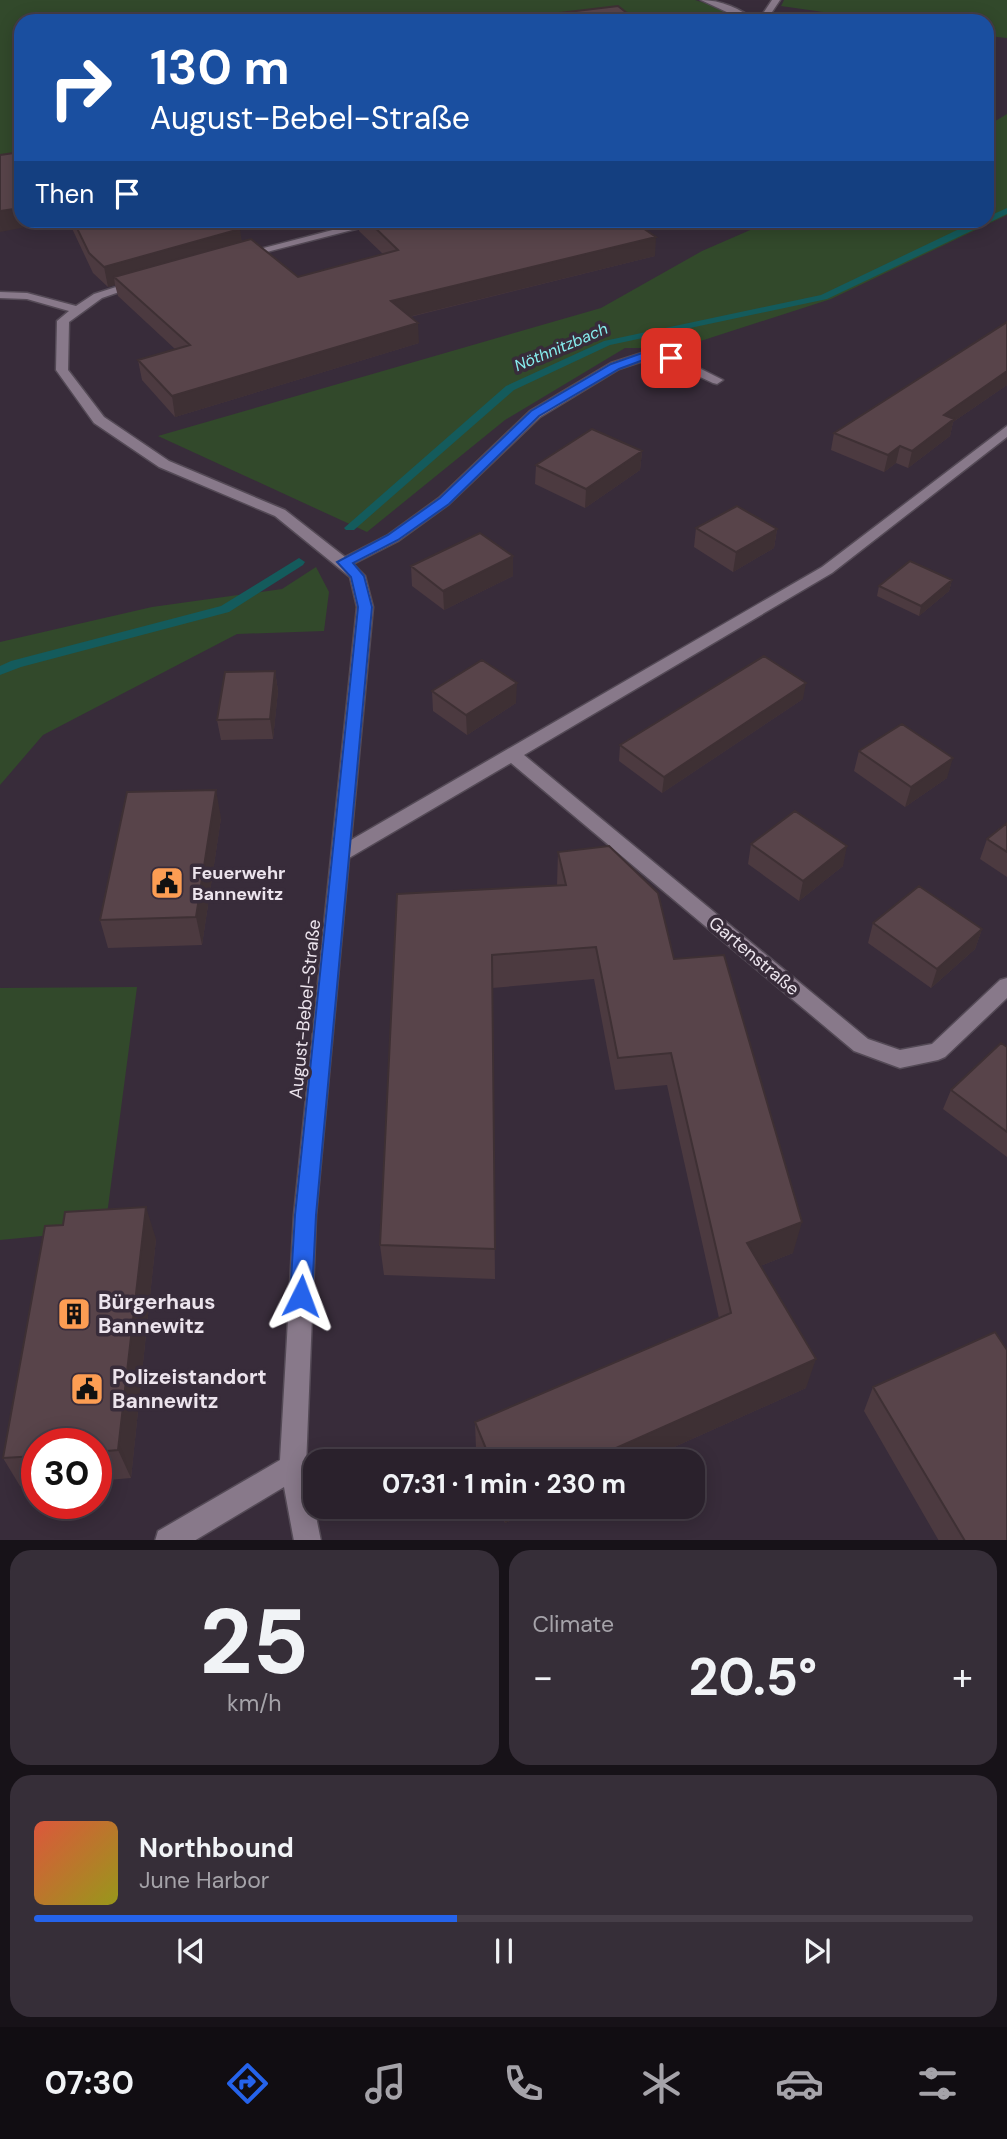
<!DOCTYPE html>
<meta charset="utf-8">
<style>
body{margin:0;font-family:"DM Sans",sans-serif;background:#362e38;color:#f1f3f6;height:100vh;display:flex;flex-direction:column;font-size:26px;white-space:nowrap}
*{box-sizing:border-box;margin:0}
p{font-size:23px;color:#a5a3a9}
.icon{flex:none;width:38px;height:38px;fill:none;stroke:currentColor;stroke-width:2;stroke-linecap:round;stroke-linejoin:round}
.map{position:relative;height:1540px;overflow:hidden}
.sheet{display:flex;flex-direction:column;gap:10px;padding:10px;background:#171218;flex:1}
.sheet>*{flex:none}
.hud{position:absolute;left:14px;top:14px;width:980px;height:214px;border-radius:21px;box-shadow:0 4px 18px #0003,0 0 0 2px #463e48;background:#1a4fa0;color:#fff;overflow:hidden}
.speed{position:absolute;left:21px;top:1428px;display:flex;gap:14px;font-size:35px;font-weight:700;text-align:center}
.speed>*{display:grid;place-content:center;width:91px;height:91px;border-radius:50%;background:#2a212c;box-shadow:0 4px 18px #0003,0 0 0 2px #463e48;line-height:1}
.speed .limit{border:10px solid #d22;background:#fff;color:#111}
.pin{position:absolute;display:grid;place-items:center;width:60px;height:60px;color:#fff;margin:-30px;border-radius:14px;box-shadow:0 4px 10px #0006}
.me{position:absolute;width:77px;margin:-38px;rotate:3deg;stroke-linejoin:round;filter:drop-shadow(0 0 5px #0008)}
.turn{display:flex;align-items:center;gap:24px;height:147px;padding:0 21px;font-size:32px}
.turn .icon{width:91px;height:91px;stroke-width:2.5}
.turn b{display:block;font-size:49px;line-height:60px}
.then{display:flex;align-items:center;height:66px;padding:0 21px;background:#0003;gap:14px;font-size:26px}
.big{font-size:52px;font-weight:700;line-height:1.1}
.sheet .card{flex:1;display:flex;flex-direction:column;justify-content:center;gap:10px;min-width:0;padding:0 24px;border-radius:21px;background:#362e38}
.sheet .dial{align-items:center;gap:0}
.dial b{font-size:91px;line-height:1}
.song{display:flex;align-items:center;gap:21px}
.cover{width:84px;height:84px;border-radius:10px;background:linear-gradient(135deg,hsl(10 70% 55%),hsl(60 70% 35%))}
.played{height:7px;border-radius:4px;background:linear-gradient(90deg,#2563eb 45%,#463e48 45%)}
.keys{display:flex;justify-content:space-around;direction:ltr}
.heat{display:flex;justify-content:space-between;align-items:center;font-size:38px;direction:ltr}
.sheet .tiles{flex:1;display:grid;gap:10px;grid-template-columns:1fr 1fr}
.card:last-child{grid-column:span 2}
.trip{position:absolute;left:303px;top:1449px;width:402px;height:70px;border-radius:21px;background:#2a212c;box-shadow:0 4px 18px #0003,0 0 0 2px #463e48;font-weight:700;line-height:70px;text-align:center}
.tabs{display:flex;height:112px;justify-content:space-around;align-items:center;background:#110d12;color:#a5a3a9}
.tabs .icon{width:49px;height:49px}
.tabs .active{color:#2563eb}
.tabs b{font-size:32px;color:#f1f3f6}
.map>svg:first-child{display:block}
.green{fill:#32492b}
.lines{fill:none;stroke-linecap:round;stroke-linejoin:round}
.stream{fill:#145b5c;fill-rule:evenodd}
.minor-casing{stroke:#544a56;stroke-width:3}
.minor{fill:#88798a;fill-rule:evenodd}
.wall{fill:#4c3a40}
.shaded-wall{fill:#3e3034}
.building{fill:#58444a;stroke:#3e3034;stroke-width:2}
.route{fill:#2563eb;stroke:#184099;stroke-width:2}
.labels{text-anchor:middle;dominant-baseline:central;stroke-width:7;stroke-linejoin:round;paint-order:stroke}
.far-water-label{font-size:16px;font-style:italic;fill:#87eeef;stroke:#382c3a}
.poi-label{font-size:18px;font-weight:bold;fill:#ece4ed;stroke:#382c3a;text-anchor:start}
.street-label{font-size:18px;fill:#ece4ed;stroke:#382c3a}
.near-poi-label{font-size:21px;font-weight:bold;fill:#ece4ed;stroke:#382c3a;text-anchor:start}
</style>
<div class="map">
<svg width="1007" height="1541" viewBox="0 0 1007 1541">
<rect width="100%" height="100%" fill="#382c3a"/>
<path class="green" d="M 0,0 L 695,0 L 717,7 L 743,21 L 731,21 L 720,14 L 571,21 L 21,21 L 21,168 L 0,171 Z
M 784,0 L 1007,0 L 1007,38 L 987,36 L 987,21 L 886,21 L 781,6 Z
M 1007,114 L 1007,215 L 831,299 L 679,348 L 625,348 L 505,420 L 367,532 L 158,436 L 601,308 L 702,251 L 771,221 L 987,220 L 987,126 Z
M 316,567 L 329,592 L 324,631 L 237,634 L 43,735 L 0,785 L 0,642 L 152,607 L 282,589 Z
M 137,987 L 105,1230 L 0,1240 L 0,988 Z"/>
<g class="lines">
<path class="stream" d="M 1007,208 L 1007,214 L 827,299 L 610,345 L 514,390 L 354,530 L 346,530 L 344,528 L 506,386 L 604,341 L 821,295 L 978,220 L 987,220 L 987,217 Z
M 299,558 L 305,562 L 303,565 L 229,612 L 21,667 L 0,675 L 0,666 L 11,661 L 221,606 Z"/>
<defs>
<path id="minor" d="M 701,0 C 721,0 741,9 756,21 L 746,21 Z
M 772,0 L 780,0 L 766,21 L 758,21 Z
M 371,220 L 391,220 L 243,258 L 237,255 Z
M 135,281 L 145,283 L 102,298 L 69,322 L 68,370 L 104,417 L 169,461 L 285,510 L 345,557 L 388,535 L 439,498 L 530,411 L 611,363 L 645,352 L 671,354 L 723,380 L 717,384 L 713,383 L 668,362 L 646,360 L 619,369 L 540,417 L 449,504 L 398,541 L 353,564 L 365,576 L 373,607 L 351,840 L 822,567 L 1007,426 L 1007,437 L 832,573 L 524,755 L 868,1039 L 900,1050 L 932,1044 L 1000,980 L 1007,978 L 1007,998 L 945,1057 L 938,1060 L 900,1068 L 854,1051 L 511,763 L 349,858 L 316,1215 L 306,1467 L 321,1541 L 294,1541 L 284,1487 L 194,1541 L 155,1541 L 158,1531 L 280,1460 L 294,1215 L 357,607 L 350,577 L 275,516 L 159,467 L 94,423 L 56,370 L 57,321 L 69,311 L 27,299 L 0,298 L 0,292 L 27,293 L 76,306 L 94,294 Z"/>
</defs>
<use href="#minor" class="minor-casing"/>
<use href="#minor" class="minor"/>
</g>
<path class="wall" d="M 551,14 L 637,21 L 551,21 Z
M 68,220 L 230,220 L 242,241 L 298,277 L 383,254 L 359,231 L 358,221 L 350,223 L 348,220 L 631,220 L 655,256 L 410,317 L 419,343 L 175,417 L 142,380 L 138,360 L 175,349 L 118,296 L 115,285 L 108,287 L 93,273 Z
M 1007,322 L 1007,385 L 953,422 L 950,436 L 908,468 L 896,463 L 884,472 L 831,450 L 834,433 Z
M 642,451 L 640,470 L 585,508 L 535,484 L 536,465 Z
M 696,528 L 777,529 L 774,548 L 733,572 L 694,547 Z
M 411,566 L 513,576 L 444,610 L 412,586 Z
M 952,580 L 949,591 L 919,616 L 877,596 L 879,586 Z
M 275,671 L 278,691 L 273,739 L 221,740 L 217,720 Z
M 432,691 L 516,703 L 467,735 L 433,711 Z
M 803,699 L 662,793 L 619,761 L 620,745 Z
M 859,751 L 947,778 L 905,807 L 854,771 Z
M 221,818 L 202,945 L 108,948 L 100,920 Z
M 1007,823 L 1007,877 L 980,859 L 987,839 Z
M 751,844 L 843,866 L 799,901 L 748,864 Z
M 558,852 L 674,959 L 793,1253 L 760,1266 L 806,1388 L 643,1461 L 481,1461 L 476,1449 L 475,1422 L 719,1318 L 667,1085 L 615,1090 L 594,979 L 492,988 L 495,1279 L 384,1275 L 380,1245 L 397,894 L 557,886 Z
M 873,923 L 982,929 L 975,949 L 931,988 L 868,943 Z
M 1007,1047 L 1007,1157 L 943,1109 L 951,1090 Z
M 63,1225 L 156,1239 L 131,1478 L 96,1481 L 96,1444 L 37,1444 L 37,1485 L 20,1486 L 3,1458 Z
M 873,1387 L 1007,1541 L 939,1541 L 864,1411 Z
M 499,1507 L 542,1507 L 505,1523 Z"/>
<path class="shaded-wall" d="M 21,208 L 21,220 L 64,220 L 0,232 L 0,211 Z
M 240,229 L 243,249 L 114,277 L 115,285 L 108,287 L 104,267 Z
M 656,237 L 655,256 L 392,321 L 391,301 Z
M 418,323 L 419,343 L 175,417 L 172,396 Z
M 1007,371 L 1007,385 L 953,422 L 950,436 L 908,468 L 912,451 L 944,415 Z
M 900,446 L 896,463 L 884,472 L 888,455 Z
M 642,451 L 640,470 L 585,508 L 586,489 Z
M 777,529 L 774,548 L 733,572 L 736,552 Z
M 513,556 L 513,576 L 444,610 L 443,591 Z
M 952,580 L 949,591 L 919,616 L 921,606 Z
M 275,671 L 278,691 L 273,739 L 270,719 Z
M 517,683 L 516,703 L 467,735 L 466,715 Z
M 806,683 L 803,699 L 662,793 L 664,777 Z
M 953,758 L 947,778 L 905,807 L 911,787 Z
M 216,790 L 221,818 L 202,945 L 196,917 Z
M 847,846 L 843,866 L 799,901 L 803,881 Z
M 982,929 L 975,949 L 931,988 L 937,969 Z
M 146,1207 L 156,1239 L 131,1478 L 118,1450 Z
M 802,1222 L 793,1253 L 740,1274 L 747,1243 Z
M 816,1359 L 806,1388 L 643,1461 L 587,1461 Z
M 505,1507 L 542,1507 L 505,1523 Z"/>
<path class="building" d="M 618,6 L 637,21 L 559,21 L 551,14 Z
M 817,18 L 853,21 L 816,21 Z
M 21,152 L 21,208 L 0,211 L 0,155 Z
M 73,220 L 230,220 L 240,229 L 104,267 L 89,253 Z
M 367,220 L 631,220 L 656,237 L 391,301 L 418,323 L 172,396 L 138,360 L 190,345 L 114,277 L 251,239 L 298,277 L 398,250 Z
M 1007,322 L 1007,371 L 944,415 L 954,419 L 912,451 L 900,446 L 888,455 L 834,433 Z
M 592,429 L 642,451 L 586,489 L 536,465 Z
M 737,506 L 777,529 L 736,552 L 696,528 Z
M 480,533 L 513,556 L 443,591 L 411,566 Z
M 910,561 L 952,580 L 921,606 L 879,586 Z
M 764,656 L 806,683 L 664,777 L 620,745 Z
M 482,660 L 517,683 L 466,715 L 432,691 Z
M 275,671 L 270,719 L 217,720 L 225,672 Z
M 902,724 L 953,758 L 911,787 L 859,751 Z
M 216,790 L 196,917 L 100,920 L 127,792 Z
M 795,811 L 847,846 L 803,881 L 751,844 Z
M 1007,823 L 1007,852 L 987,839 Z
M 609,846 L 658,893 L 674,959 L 724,955 L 802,1222 L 747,1243 L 816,1359 L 587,1461 L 491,1461 L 475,1422 L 731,1313 L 671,1053 L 618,1058 L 596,947 L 492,955 L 495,1249 L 380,1245 L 397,894 L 566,885 L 558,852 Z
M 919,886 L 982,929 L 937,969 L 873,923 Z
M 1001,1043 L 1007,1047 L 1007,1132 L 951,1090 Z
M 146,1207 L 118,1450 L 96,1452 L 96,1444 L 37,1444 L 37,1456 L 3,1458 L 45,1226 L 63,1225 L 65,1212 Z
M 995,1332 L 1007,1350 L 1007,1541 L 965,1541 L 873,1387 Z"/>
<path class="route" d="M 645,352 L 671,355 L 676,358 L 671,362 L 646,359 L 619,369 L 539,416 L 449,504 L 398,540 L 353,563 L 364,576 L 372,607 L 316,1215 L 312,1296 L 309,1304 L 301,1307 L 294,1304 L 290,1296 L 295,1215 L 358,607 L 351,577 L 337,562 L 388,535 L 440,498 L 531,411 L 611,364 Z"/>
<defs>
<symbol id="civic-square" viewBox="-11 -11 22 22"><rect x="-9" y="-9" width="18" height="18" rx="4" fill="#fc9d53" stroke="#382c3a"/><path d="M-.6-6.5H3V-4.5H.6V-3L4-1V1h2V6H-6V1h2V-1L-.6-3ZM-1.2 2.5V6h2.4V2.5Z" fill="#111"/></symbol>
<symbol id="building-square" viewBox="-11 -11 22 22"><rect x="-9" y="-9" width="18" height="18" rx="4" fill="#fc9d53" stroke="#382c3a"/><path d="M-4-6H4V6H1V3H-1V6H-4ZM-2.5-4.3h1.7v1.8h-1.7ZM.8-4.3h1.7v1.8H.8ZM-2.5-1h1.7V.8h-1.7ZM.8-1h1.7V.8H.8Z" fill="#111"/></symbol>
</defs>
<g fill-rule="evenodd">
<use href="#civic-square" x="148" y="864" width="38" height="38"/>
<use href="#building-square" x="55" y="1295" width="38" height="38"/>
<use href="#civic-square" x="68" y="1370" width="38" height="38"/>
</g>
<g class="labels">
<g class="far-water-label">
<text transform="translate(561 347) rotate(-23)">Nöthnitzbach</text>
</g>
<g class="poi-label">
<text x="192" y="873">Feuerwehr<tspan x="192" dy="21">Bannewitz</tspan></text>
</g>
<g class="street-label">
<text transform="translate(754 956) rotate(40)">Gartenstraße</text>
<text transform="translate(305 1009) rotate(-84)">August-Bebel-Straße</text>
</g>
<g class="near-poi-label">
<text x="98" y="1302">Bürgerhaus<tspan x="98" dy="24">Bannewitz</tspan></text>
<text x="112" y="1377">Polizeistandort<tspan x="112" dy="24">Bannewitz</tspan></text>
</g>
</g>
</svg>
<div class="speed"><div class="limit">30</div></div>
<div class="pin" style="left:671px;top:358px;background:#d93025"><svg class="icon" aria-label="arrive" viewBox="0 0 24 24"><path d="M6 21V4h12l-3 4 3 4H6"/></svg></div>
<svg class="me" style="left:301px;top:1296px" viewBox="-20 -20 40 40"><path d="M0-17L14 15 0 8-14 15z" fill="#2563eb" stroke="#fff" stroke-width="4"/></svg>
<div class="trip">07:31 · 1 min · 230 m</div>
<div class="hud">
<div class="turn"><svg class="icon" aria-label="right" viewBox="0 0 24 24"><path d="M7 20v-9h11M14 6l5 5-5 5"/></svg><div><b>130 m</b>August-Bebel-Straße</div></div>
<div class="then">Then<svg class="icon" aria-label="arrive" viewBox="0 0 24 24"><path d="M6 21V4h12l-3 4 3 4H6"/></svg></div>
</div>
</div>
<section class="sheet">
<div class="tiles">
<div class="card dial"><b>25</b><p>km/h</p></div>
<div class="card"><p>Climate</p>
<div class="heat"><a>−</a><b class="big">20.5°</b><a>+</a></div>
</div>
<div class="card">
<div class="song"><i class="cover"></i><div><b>Northbound</b><p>June Harbor</p></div></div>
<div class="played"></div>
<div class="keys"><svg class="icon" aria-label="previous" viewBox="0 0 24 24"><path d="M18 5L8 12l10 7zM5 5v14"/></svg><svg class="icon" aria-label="pause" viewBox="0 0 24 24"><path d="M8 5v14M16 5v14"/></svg><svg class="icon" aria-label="next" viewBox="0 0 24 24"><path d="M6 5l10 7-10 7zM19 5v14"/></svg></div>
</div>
</div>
</section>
<nav class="tabs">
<b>07:30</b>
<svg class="icon active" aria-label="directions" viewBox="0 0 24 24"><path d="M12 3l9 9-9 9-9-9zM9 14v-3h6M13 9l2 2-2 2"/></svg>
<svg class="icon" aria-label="music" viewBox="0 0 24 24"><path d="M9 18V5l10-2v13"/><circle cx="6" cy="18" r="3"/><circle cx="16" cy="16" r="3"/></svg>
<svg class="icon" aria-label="phone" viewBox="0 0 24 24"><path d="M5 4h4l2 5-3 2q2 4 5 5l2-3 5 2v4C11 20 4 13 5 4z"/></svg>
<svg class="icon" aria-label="climate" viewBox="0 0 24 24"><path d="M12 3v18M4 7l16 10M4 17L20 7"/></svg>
<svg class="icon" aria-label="car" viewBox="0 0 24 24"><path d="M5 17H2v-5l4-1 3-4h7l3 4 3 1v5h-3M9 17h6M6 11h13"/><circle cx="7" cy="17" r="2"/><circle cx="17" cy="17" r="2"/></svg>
<svg class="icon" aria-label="filters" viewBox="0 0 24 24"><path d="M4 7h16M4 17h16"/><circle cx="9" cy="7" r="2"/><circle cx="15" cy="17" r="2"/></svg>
</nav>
